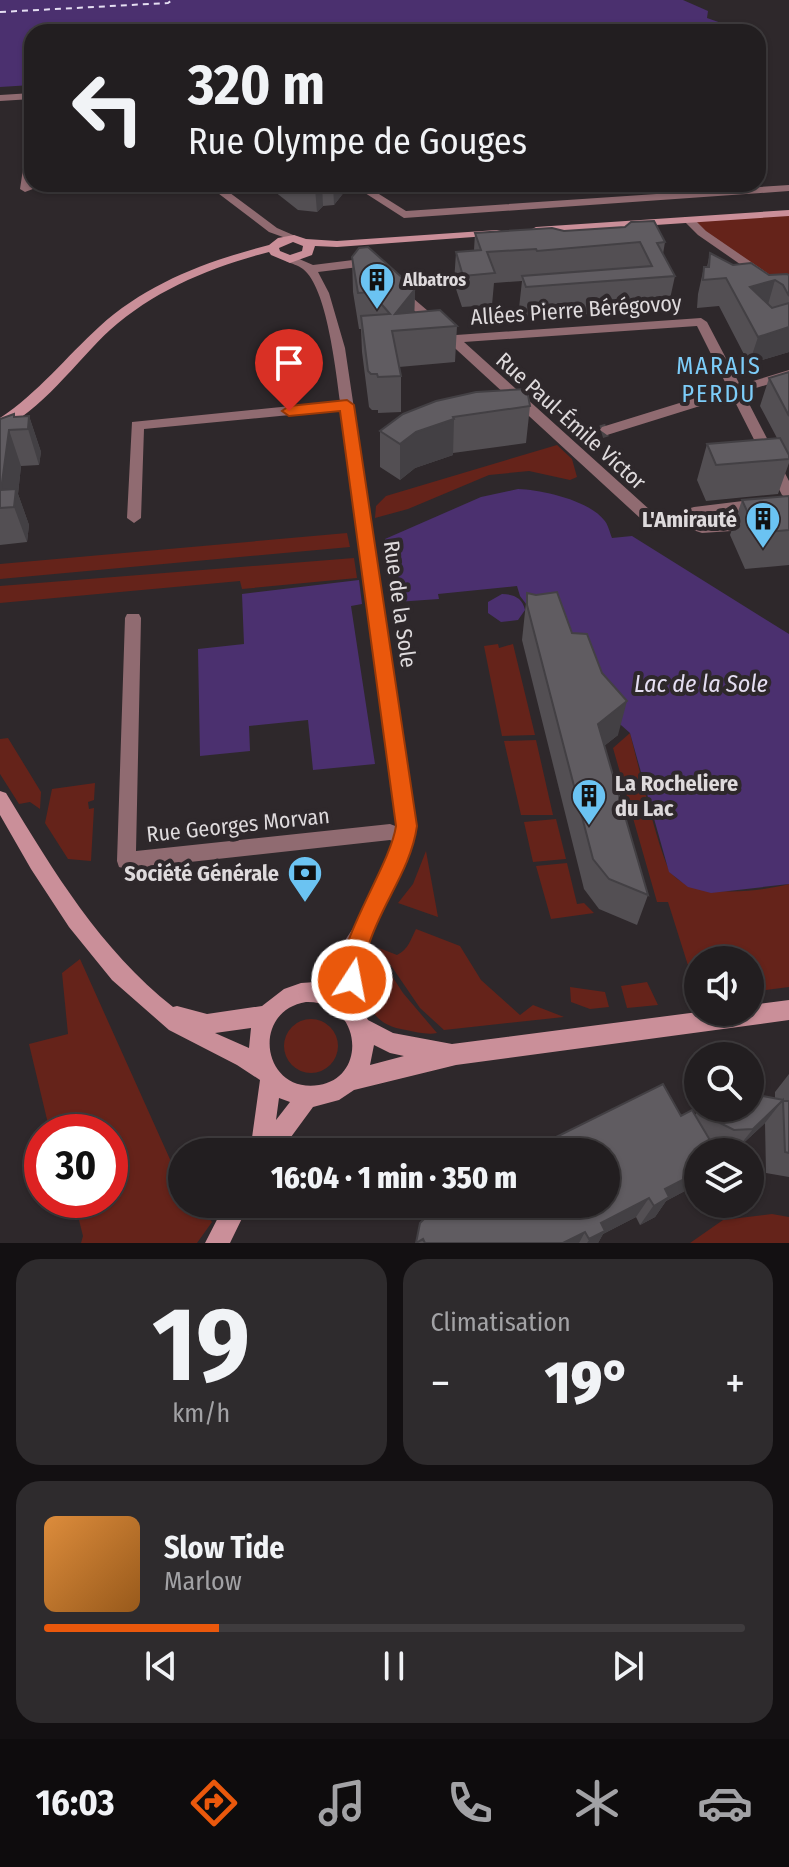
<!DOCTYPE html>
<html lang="fr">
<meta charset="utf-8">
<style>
body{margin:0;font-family:"Fira Sans Condensed",sans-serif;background:#2e2b2d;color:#f1f3f6;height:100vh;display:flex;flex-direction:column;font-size:30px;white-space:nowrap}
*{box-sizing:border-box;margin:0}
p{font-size:26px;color:#a2a2a5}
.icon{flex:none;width:44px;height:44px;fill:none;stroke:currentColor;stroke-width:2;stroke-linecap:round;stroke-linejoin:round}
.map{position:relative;height:1243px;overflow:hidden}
.sheet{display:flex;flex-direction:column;gap:16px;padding:16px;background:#131012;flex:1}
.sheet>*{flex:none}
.guide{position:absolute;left:24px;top:24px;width:742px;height:168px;border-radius:24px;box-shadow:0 2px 6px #0004,0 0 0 2px #3f3c3e;background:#221e20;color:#f1f3f6;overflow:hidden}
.controls{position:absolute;left:684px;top:946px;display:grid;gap:16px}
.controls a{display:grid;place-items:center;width:80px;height:80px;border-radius:50%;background:#221e20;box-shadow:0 2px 6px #0004,0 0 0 2px #3f3c3e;font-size:40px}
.speed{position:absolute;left:24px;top:1114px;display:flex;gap:16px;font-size:40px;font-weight:700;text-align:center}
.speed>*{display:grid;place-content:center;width:104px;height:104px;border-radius:50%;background:#221e20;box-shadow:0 2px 6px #0004,0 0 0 2px #3f3c3e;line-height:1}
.speed .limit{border:12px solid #d22;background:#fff;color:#111}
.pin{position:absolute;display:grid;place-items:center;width:68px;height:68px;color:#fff;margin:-82px -34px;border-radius:50% 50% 50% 0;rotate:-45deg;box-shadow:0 0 8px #0007}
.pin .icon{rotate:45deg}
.me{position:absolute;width:88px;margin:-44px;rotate:11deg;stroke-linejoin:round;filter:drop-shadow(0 0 6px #0008)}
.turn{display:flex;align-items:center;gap:28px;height:168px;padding:0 32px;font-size:36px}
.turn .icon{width:104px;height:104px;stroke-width:2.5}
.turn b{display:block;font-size:56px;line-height:68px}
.big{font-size:60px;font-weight:800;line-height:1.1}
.sheet .widget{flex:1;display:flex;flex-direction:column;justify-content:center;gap:12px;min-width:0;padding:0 28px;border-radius:24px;background:#2e2b2d}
.sheet .dial{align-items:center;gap:0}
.dial b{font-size:104px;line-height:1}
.song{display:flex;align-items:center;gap:24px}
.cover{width:96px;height:96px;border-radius:12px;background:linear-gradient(135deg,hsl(30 70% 55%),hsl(30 70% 35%))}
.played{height:8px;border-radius:4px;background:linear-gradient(90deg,#ea580c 25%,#3f3c3e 25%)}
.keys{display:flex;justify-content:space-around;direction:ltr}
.heat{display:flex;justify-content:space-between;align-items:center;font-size:44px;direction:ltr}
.sheet .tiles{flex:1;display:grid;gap:16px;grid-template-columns:1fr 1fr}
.widget:last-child{grid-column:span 2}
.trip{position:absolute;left:168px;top:1138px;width:452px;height:80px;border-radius:40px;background:#221e20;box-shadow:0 2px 6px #0004,0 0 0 2px #3f3c3e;font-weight:800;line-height:80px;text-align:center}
.menu{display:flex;height:128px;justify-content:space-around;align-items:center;background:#0e0c0d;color:#a2a2a5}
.menu .icon{width:56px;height:56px}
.menu .on{color:#ea580c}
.menu b{font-size:36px;color:#f1f3f6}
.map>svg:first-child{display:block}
.green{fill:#65231a}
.water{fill:#4b306f}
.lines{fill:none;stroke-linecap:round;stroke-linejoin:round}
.ferry{stroke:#e5def2;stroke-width:2;stroke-dasharray:6 5;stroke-linecap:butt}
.street-tunnel{stroke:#484346;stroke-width:13;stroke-dasharray:13 6;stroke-linecap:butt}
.street{fill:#906b71;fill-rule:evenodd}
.secondary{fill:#ca8f99;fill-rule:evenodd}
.wall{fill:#534f53}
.shaded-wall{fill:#434044}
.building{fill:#605c61;stroke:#434044;stroke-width:2}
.route{fill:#ea580c;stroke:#983908;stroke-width:2}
.labels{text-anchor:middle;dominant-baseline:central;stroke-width:8;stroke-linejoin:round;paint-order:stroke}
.far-poi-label{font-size:18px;font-weight:bold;fill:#dedadc;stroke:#2e282b;text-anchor:start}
.street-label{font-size:22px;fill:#dedadc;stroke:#2e282b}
.poi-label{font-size:22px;font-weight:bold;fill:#dedadc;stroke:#2e282b;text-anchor:end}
.neighbourhood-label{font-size:24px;letter-spacing:2px;fill:#7dcdf9;stroke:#2e282b}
.water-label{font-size:24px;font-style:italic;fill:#e5def2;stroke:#2e282b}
</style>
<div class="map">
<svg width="789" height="1243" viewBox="0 0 789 1243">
<rect width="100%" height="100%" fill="#2e282b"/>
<path class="green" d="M 789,213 L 789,294 L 688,219 Z
M 557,445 L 572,459 L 577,477 L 570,480 L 529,471 L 489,475 L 408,509 L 375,518 L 376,506 L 386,496 Z
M 347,533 L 350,547 L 0,579 L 0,564 Z
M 354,558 L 357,578 L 242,589 L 240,581 L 0,603 L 0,586 Z
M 498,644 L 499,648 L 513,644 L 535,735 L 502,736 L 484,646 Z
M 630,733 C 636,756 661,862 672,874 C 694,899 759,892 789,884 L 789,987 L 750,992 L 750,960 L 698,960 L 698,997 L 668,902 L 657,902 L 613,748 Z
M 8,738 L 41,792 L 40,809 L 30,802 L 19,804 L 0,774 L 0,739 Z
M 536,740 L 553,815 L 521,815 L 504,741 Z
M 95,783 L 94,800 L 88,802 L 89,809 L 94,808 L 91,861 L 68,859 L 45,823 L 52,789 Z
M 556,819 L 566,859 L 533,862 L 524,822 Z
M 426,851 L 438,917 L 398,903 L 413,884 Z
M 567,863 L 577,904 L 584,903 L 594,913 L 551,919 L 536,866 Z
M 416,929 L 460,946 L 481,980 L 520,1015 L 533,1005 L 564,1017 L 444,1030 L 420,1008 L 379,948 L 397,955 C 408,950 411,939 416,929 Z
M 375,950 L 403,993 L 437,1033 C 427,1035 416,1032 406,1030 C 359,1023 363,985 375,950 Z
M 80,959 L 182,1186 L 182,1204 L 198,1204 L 212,1222 L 197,1243 L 81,1243 L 83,1236 L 74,1200 L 110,1200 L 110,1132 L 50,1132 L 29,1044 L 68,1034 L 62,973 Z
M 647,982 L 658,1005 L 627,1008 L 621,986 Z
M 570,987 L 605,992 L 609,1007 L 590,1009 L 571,1002 Z
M284 1046a27 27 0 1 1 54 0a27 27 0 1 1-54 0Z
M 772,1214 L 789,1217 L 789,1243 L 690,1243 L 723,1220 Z"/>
<path class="water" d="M 0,0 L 683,0 L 708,11 L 707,18 L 747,32 L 32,32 L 32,85 L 0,87 Z
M 518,489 C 542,490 588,500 604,520 C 608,524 610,533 612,538 L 632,536 L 789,634 L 789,884 L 711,893 L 688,887 L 669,872 L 630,733 L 613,718 L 520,596 L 517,586 L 438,594 L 439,599 L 396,602 L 385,539 L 481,497 Z
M 359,580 L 362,604 L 351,606 L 375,764 L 313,770 L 308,720 L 249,726 L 250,751 L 200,756 L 198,649 L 244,644 L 242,594 Z
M 502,594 C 513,594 523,598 525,610 L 518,620 L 501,622 L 488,613 L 488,602 Z"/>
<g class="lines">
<path class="ferry" d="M 0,12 L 168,3 L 172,0"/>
<path class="street-tunnel" d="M 583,437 L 607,430"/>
<path class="street" d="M 32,93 L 32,99 L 0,101 L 0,95 Z
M 32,140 L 31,184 L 46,184 L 25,192 L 20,189 L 27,143 Z
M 206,184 L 218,184 L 277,228 L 300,238 L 294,241 L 269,232 Z
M 351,184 L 363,184 L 406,211 L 789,185 L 789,191 L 404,218 Z
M 684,217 L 692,217 L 706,231 L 789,288 L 789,298 L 698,235 L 684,221 Z
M 290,255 L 313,265 L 369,258 L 378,264 L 372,268 L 367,266 L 318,272 L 329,293 L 345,348 L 416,826 L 405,867 L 364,949 C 369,969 358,990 350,1008 L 343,1011 L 336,1008 L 333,1001 L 340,985 L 328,999 L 321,1002 L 314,999 L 311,992 L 367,907 L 386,867 L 394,842 L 390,840 L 126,869 L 119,867 L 117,861 L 125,618 L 127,614 L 139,614 L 141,618 L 136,851 L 390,824 L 398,827 L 341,410 L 144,429 L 141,518 L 134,523 L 127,518 L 132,422 L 340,401 C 336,372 327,287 303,269 C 298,265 292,264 286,261 L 286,257 Z
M 400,287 L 456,335 L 701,318 L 707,322 L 740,385 L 789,370 L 789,378 L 743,392 L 789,481 L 789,500 L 782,495 L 732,396 L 607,435 L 600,430 L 602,427 L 728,388 L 697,326 L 464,342 L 650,510 L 671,519 L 683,519 L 684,510 L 694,507 L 759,499 L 764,500 L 766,504 L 764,508 L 697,517 L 698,521 L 703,523 L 789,517 L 789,527 L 702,533 L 690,529 L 669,529 L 640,518 L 396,294 L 394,291 Z"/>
<path class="secondary" d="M 789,210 L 789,216 L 536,233 L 530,230 L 536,227 Z
M 497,230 L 501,231 L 501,235 L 337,247 L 315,246 L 312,255 L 290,263 L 271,255 L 269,252 C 211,267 155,290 110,330 C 79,358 38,416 0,428 L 0,418 C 38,393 66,357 99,327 C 147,283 207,261 269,245 L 278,238 L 294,235 L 306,239 L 337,241 ZM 293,242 L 303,246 L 302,251 L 290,255 L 280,251 L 279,248 Z
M 0,791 L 6,793 C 54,872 100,949 173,1007 L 177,1006 L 207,1014 L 262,1006 L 284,989 L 301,983 L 316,982 L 347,994 L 359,1004 L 368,1020 L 393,1033 L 452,1044 L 698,1012 L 750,1012 L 750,1005 L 789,1000 L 789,1020 L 456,1065 L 354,1090 L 339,1100 L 313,1107 L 280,1152 L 250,1152 L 260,1080 L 237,1065 L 169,1030 L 112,980 L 69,927 L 31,869 L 0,815 ZM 306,1002 C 361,1000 369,1077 319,1085 C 262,1094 250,1011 306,1002 ZM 251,1028 L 249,1048 L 215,1033 ZM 374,1045 L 390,1053 L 404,1056 L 370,1065 ZM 279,1098 L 290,1102 L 276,1120 Z
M 225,1204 L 249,1204 L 230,1243 L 205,1243 Z"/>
</g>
<path class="wall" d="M 265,184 L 345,184 L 345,191 L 334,205 L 323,206 L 317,212 L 298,210 Z
M 564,231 L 665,242 L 663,254 L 675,276 L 668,308 L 523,319 L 519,308 L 522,281 L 494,283 L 492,305 L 462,307 L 454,283 L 456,252 L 474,250 L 475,233 Z
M 710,253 L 733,265 L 769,275 L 789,275 L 789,352 L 749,364 L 719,306 L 697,308 L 698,294 L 704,267 L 707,267 Z
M 352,257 L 415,289 L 414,312 L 457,326 L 455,362 L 399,367 L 401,376 L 401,412 L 378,413 L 378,410 L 372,410 L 369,407 L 362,352 L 361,329 L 359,329 L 353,292 Z
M 789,372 L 789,463 L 778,494 L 706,501 L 697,480 L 707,444 L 777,438 L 760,406 L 769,378 Z
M 530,406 L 526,443 L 453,453 L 453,455 L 415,468 L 400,480 L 380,467 L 380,431 L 403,414 Z
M 14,414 L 15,417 L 29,416 L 41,452 L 39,465 L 21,466 L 18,494 L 29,525 L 27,542 L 0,545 L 0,419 Z
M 789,496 L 789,565 L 745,569 L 730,535 L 742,500 Z
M 527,593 L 572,633 L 618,735 L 604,746 L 648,895 L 637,925 L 599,909 L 584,889 L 522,640 Z
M 789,1074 L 789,1177 L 766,1173 L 765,1123 L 736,1150 L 698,1152 L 698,1184 L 666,1201 L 655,1217 L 640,1225 L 636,1217 L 603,1234 L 598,1243 L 416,1243 L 425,1218 L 426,1204 L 606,1204 L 681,1116 L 695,1115 L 699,1108 L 750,1108 L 763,1096 L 775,1098 L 775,1092 Z"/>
<path class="shaded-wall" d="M 320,184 L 322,184 L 323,206 L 317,212 L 315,188 Z
M 333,184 L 345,184 L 345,191 L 334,205 Z
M 775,280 L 767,308 L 750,287 Z
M 415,289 L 414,325 L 395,314 Z
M 789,327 L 789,352 L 749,364 L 758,337 Z
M 29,416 L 41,452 L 39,465 L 28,429 Z
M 454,419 L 453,455 L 415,468 L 400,480 L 400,444 L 416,432 Z
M 9,430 L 21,466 L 18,494 L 29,525 L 27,542 L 14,507 L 1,490 Z
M 627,701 L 618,735 L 590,757 L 598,724 Z
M 783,1100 L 765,1123 L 736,1150 L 753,1129 Z
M 698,1172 L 698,1184 L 666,1201 L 655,1217 L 640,1225 L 665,1189 Z
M 649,1198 L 636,1217 L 603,1234 L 598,1243 L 587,1243 L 601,1223 Z
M 585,1232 L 579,1243 L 563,1243 Z"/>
<path class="building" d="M 295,184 L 320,184 L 315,188 Z
M 654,221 L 665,242 L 657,243 L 675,276 L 526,287 L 522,276 L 652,266 L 640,242 L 537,251 L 536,249 L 487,252 L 495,273 L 463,276 L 456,252 L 481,250 L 475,233 L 552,228 L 564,231 L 625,227 L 631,222 Z
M 368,247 L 415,289 L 395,314 L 440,310 L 457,326 L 392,331 L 401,376 L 378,377 L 377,374 L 371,374 L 368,371 L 361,316 L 390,314 L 371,292 L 358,293 L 352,257 L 359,248 Z
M 710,253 L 733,265 L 751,263 L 769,275 L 787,274 L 789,275 L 789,296 L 783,285 L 775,280 L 750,287 L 772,308 L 789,303 L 789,327 L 758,337 L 726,278 L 703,280 L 704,267 L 709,267 Z
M 789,372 L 789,416 L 769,378 Z
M 527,389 L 530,406 L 453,417 L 454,419 L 416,432 L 400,444 L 380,431 L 403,414 L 436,401 L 476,392 Z
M 14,414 L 14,417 L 29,416 L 28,429 L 9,430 L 1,490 L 16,489 L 14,507 L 0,508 L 0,419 Z
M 780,438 L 789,455 L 789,459 L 716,465 L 707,444 Z
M 789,496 L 789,530 L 757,533 L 742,500 Z
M 557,592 L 572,633 L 587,634 L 602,673 L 627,701 L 598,724 L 648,895 L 609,879 L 593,859 L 527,605 L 527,593 L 536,595 Z
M 750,1080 L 763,1096 L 789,1101 L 789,1153 L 785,1152 L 783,1100 L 753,1129 L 734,1130 L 712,1119 L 710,1108 L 750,1108 Z
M 663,1084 L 681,1116 L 692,1110 L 717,1152 L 698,1152 L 698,1172 L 665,1189 L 669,1197 L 654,1206 L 649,1198 L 601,1223 L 605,1231 L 589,1239 L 585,1232 L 563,1243 L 425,1243 L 423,1239 L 416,1243 L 420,1223 L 431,1212 L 427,1204 L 606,1204 L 606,1152 L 526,1152 Z"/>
<path class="route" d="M 347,400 L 354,405 L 417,826 C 411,869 382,903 369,944 C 365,959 366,974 360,988 L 352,991 L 343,988 C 328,953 390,868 396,826 L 340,411 L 289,416 L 282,411 L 289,406 Z"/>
<defs>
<symbol id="building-pin" viewBox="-11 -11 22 30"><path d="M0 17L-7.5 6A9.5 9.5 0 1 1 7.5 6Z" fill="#6bc3f2" stroke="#2e282b"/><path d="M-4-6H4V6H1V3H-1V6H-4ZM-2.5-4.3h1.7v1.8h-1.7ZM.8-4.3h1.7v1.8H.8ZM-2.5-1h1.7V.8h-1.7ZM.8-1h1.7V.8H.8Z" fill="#111"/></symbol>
<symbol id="bank-pin" viewBox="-11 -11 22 30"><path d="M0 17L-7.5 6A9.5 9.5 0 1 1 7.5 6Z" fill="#6bc3f2" stroke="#2e282b"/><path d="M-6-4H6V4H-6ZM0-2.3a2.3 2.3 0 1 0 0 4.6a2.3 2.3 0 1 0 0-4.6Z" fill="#111"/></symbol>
</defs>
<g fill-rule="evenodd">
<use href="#building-pin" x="357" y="260" width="40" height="54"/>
<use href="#building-pin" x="743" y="499" width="40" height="54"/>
<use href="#building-pin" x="569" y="776" width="40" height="54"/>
<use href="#bank-pin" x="285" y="853" width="40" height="54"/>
</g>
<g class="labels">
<g class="far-poi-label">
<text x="403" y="280">Albatros</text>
</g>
<g class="street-label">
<text transform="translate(576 310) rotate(-4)">Allées Pierre Bérégovoy</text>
<text transform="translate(571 421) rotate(42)">Rue Paul-Émile Victor</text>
<text transform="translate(400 604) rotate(82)">Rue de la Sole</text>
<text transform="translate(238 825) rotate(-6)">Rue Georges Morvan</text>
</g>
<g class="poi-label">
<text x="737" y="519">L'Amirauté</text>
<text x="615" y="783" text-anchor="start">La Rocheliere<tspan x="615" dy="25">du Lac</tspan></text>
<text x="279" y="873">Société Générale</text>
</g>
<g class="neighbourhood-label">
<text x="719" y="366">MARAIS<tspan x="719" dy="28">PERDU</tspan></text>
</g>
<g class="water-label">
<text x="701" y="684">Lac de la Sole</text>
</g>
</g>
</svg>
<div class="controls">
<a><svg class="icon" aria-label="sound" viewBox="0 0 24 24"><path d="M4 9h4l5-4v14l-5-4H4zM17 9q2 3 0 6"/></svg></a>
<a><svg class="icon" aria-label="search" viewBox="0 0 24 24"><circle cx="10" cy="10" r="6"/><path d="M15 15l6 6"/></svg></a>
<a><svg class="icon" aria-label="layers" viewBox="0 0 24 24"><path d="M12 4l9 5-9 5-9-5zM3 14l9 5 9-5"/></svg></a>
</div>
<div class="speed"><div class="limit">30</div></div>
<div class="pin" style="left:289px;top:411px;background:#d93025"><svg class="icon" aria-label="arrive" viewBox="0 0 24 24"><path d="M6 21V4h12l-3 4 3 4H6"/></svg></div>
<svg class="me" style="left:352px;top:980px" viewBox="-20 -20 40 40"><circle r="17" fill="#ea580c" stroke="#fff" stroke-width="3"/><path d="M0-11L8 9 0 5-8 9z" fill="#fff"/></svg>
<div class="trip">16:04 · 1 min · 350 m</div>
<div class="guide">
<div class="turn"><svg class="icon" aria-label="left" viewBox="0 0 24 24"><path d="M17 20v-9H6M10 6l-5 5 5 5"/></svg><div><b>320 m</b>Rue Olympe de Gouges</div></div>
</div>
</div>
<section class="sheet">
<div class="tiles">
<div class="widget dial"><b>19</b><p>km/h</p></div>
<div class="widget"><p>Climatisation</p>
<div class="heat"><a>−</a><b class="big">19°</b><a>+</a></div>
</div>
<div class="widget">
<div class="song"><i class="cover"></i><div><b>Slow Tide</b><p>Marlow</p></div></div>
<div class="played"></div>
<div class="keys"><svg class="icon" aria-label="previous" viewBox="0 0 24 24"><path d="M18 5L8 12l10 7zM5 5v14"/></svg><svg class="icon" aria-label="pause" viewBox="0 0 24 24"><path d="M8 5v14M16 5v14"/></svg><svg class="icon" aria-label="next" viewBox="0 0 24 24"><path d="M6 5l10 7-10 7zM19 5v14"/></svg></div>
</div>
</div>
</section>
<nav class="menu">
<b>16:03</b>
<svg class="icon on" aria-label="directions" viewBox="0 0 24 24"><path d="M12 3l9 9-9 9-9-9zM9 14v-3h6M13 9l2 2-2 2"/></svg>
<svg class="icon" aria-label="music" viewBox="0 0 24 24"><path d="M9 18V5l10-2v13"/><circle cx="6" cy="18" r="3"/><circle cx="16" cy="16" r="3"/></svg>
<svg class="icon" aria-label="phone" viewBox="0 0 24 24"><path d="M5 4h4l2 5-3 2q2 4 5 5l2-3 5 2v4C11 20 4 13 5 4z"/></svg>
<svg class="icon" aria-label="climate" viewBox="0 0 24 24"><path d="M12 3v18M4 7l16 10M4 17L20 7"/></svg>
<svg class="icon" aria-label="car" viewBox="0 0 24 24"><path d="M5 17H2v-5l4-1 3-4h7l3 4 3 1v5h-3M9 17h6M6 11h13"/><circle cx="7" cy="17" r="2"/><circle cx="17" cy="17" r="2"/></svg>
</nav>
